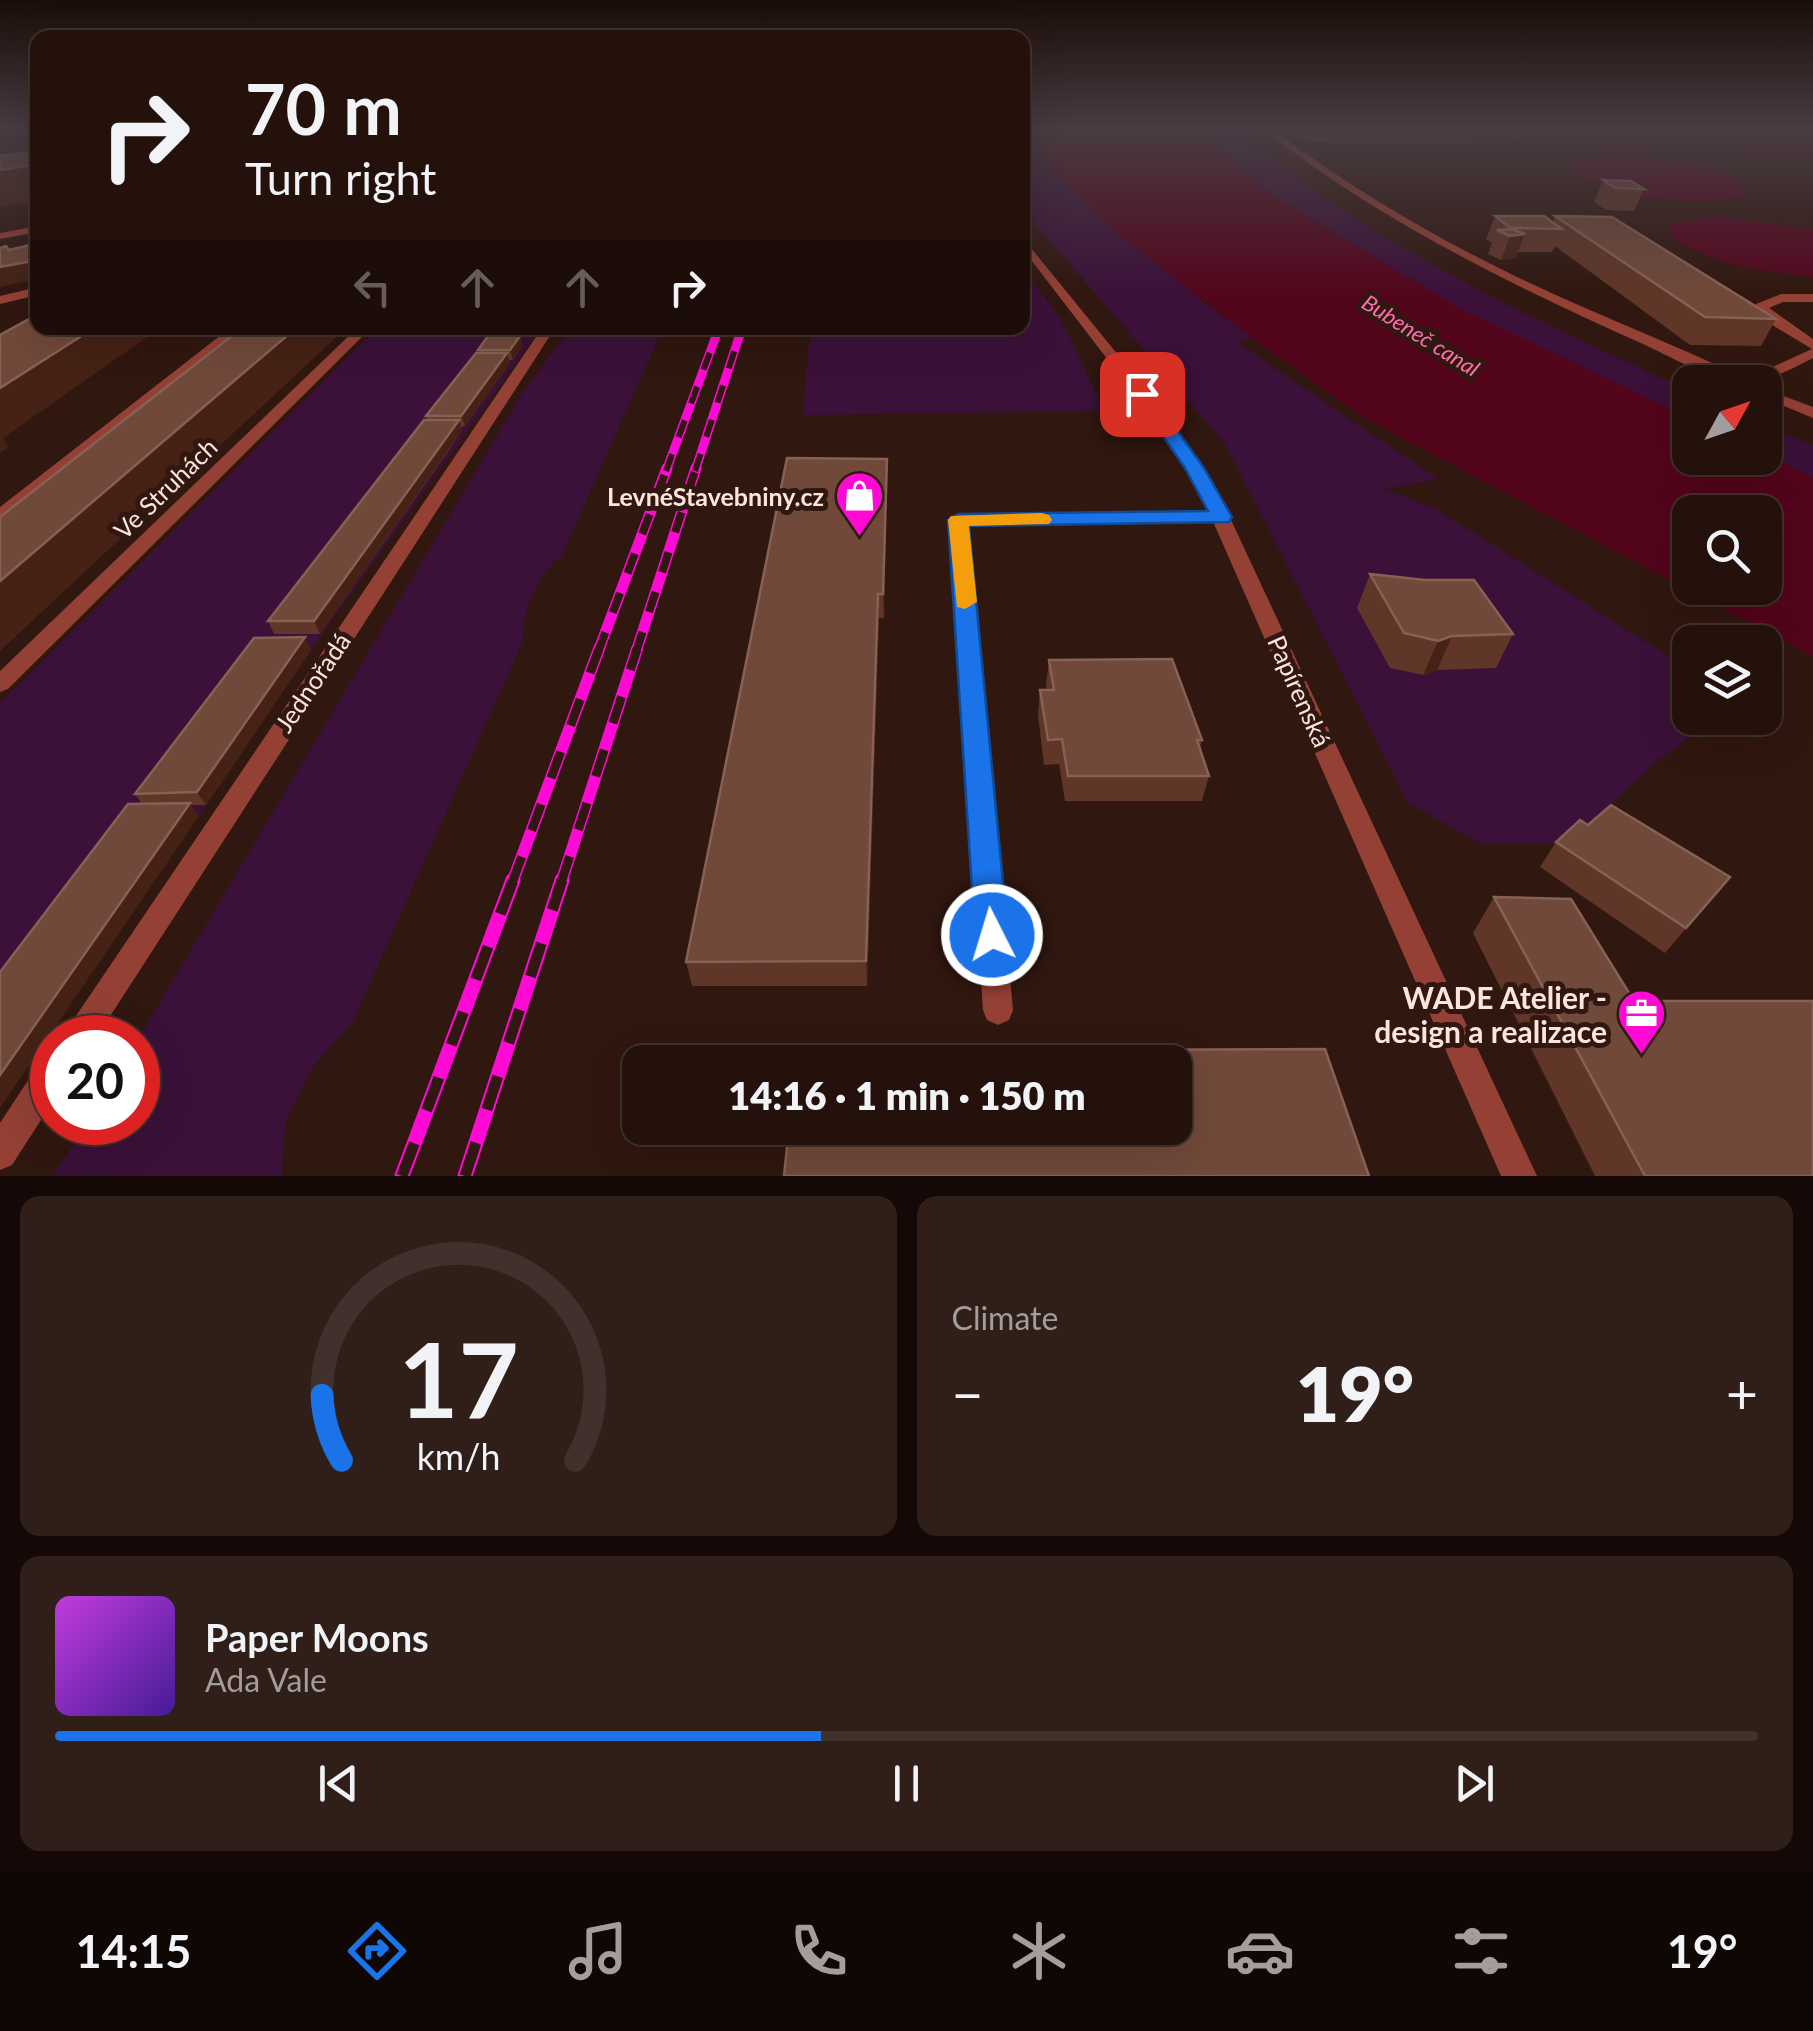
<!DOCTYPE html>
<meta charset="utf-8">
<style>
body{margin:0;font-family:Lato,sans-serif;background:#301f19;color:#f1f3f6;height:100vh;display:flex;flex-direction:column;font-size:38px;white-space:nowrap}
*{box-sizing:border-box;margin:0}
p{font-size:32px;color:#a39d9d}
.icon{flex:none;width:55px;height:55px;fill:none;stroke:currentColor;stroke-width:2;stroke-linecap:round;stroke-linejoin:round}
.map{position:relative;height:1176px;overflow:hidden}
.panel{display:flex;flex-direction:column;gap:20px;padding:20px;background:#140906;flex:1}
.panel>*{flex:none}
.guide{position:absolute;left:30px;top:30px;width:1000px;height:305px;border-radius:20px;box-shadow:0 10px 40px #0002,0 0 0 2px #41312c;background:#24110b;color:#f1f3f6;overflow:hidden}
.needle{width:65px;rotate:50deg}
.tools{position:absolute;left:1672px;top:365px;display:grid;gap:20px}
.tools a{display:grid;place-items:center;width:110px;height:110px;border-radius:20px;background:#24110b;box-shadow:0 10px 40px #0002,0 0 0 2px #41312c;font-size:50px}
.speed{position:absolute;left:30px;top:1015px;display:flex;gap:20px;font-size:50px;font-weight:700;text-align:center}
.speed>*{display:grid;place-content:center;width:130px;height:130px;border-radius:50%;background:#24110b;box-shadow:0 10px 40px #0002,0 0 0 2px #41312c;line-height:1}
.speed .limit{border:15px solid #d22;background:#fff;color:#111}
.pin{position:absolute;display:grid;place-items:center;width:85px;height:85px;color:#fff;margin:-42px;border-radius:20px;box-shadow:0 5px 15px #0006}
.me{position:absolute;width:110px;margin:-55px;rotate:355deg;stroke-linejoin:round;filter:drop-shadow(0 0 8px #0008)}
.turn{display:flex;align-items:center;gap:35px;height:210px;padding:0 50px;font-size:45px}
.turn .icon{width:130px;height:130px;stroke-width:2.5}
.turn b{display:block;font-size:70px;line-height:85px}
.lanes{display:flex;align-items:center;height:95px;padding:0 50px;background:#0003;justify-content:center;gap:50px;direction:ltr}
.lanes .off{opacity:.35}
.big{font-size:75px;font-weight:800;line-height:1.1}
.panel .widget{flex:1;display:flex;flex-direction:column;justify-content:center;gap:15px;min-width:0;padding:0 35px;border-radius:20px;background:#301f19}
.panel .dial{align-items:center;gap:0}
.dial svg{height:260px;overflow:visible;fill:none;stroke:#41312c;stroke-width:7;stroke-linecap:round;text-anchor:middle}
.dial text{fill:#f1f3f6;stroke:none}
.song{display:flex;align-items:center;gap:30px}
.cover{width:120px;height:120px;border-radius:15px;background:linear-gradient(135deg,hsl(290 70% 55%),hsl(260 70% 35%))}
.played{height:10px;border-radius:5px;background:linear-gradient(90deg,#1a73e8 45%,#41312c 45%)}
.keys{display:flex;justify-content:space-around;direction:ltr}
.heat{display:flex;justify-content:space-between;align-items:center;font-size:55px;direction:ltr}
.panel .tiles{flex:1;display:grid;gap:20px;grid-template-columns:1fr 1fr}
.widget:last-child{grid-column:span 2}
.trip{position:absolute;left:622px;top:1045px;width:570px;height:100px;border-radius:20px;background:#24110b;box-shadow:0 10px 40px #0002,0 0 0 2px #41312c;font-weight:800;line-height:100px;text-align:center}
.dock{display:flex;height:160px;justify-content:space-around;align-items:center;background:#0e0704;color:#a39d9d}
.dock .icon{width:70px;height:70px}
.dock .on{color:#1a73e8}
.dock b{font-size:45px;color:#f1f3f6}
.map>svg:first-child{display:block}
.green{fill:#3b1139;fill-rule:evenodd}
.water{fill:#53051c;fill-rule:evenodd}
.lines{fill:none;stroke-linecap:round;stroke-linejoin:round}
.service{fill:#944035;fill-rule:evenodd}
.minor{fill:#944035;fill-rule:evenodd}
.tertiary{fill:#944035;fill-rule:evenodd}
.rail-far3-casing{stroke:#ff0ad4;stroke-width:9}
.rail-far2-casing{stroke:#ff0ad4;stroke-width:11}
.rail-far1-casing{stroke:#ff0ad4;stroke-width:12}
.rail-casing{stroke:#ff0ad4;stroke-width:15}
.rail-far3{stroke:#30170f;stroke-width:6;stroke-dasharray:18;stroke-linecap:butt}
.rail-far2{stroke:#30170f;stroke-width:8;stroke-dasharray:21;stroke-linecap:butt}
.rail-far1{stroke:#30170f;stroke-width:9;stroke-dasharray:28;stroke-linecap:butt}
.rail{stroke:#30170f;stroke-width:11;stroke-dasharray:35;stroke-linecap:butt}
.wall{fill:#5f3627}
.shaded-wall{fill:#452215}
.building{fill:#70493a;stroke:#876154;stroke-width:2.5}
.route{fill:#1a73e8;stroke:#114b97;stroke-width:2.5}
.slow{fill:#f59e0b}
.labels{text-anchor:middle;dominant-baseline:central;stroke-width:10;stroke-linejoin:round;paint-order:stroke}
.far-water-label{font-size:22px;font-style:italic;fill:#ff6cb0;stroke:#30170f}
.street-label{font-size:25px;fill:#ffe4de;stroke:#30170f}
.poi-label{font-size:25px;font-weight:bold;fill:#ffe4de;stroke:#30170f;text-anchor:end}
.near-poi-label{font-size:30px;font-weight:bold;fill:#ffe4de;stroke:#30170f;text-anchor:end}
</style>
<div class="map">
<svg width="1813" height="1176" viewBox="0 0 1813 1176">
<rect width="100%" height="100%" fill="#30170f"/>
<path class="green" d="M 1022,129 L 1046,163 L 1207,305 L 1252,338 L 1238,343 L 1438,479 L 1384,489 L 1438,510 L 1690,670 L 1690,718 L 1714,718 L 1659,760 L 1567,844 L 1481,844 L 1408,803 L 1225,444 L 1023,210 Z
M 1202,129 L 1237,129 C 1263,155 1292,174 1321,195 C 1435,275 1564,333 1690,391 L 1690,418 L 1461,309 L 1270,194 Z
M 1023,268 L 1060,318 L 1105,411 L 803,415 L 810,328 L 1022,328 Z
M 377,328 L 505,328 L 503,332 L 532,332 L 541,328 L 311,650 L 260,650 L 145,806 L 206,805 L 199,816 L 137,817 L 0,1003 L 0,703 ZM 479,363 L 509,363 L 465,426 L 431,427 ZM 427,431 L 461,432 L 320,634 L 276,634 Z
M 570,328 L 663,328 L 561,557 C 537,573 522,613 523,641 L 352,1023 L 314,1066 L 286,1121 L 281,1176 L 53,1176 L 87,1123 L 138,1122 L 138,1039 L 523,392 Z
M 1765,425 L 1813,446 L 1813,477 L 1765,454 Z"/>
<path class="water" d="M 1026,129 L 1202,129 L 1270,194 L 1461,309 L 1690,418 L 1690,458 L 1765,458 L 1765,454 L 1813,477 L 1813,656 L 1364,418 L 1252,338 L 1111,229 L 1046,163 ZM 1765,512 L 1765,588 L 1690,588 L 1690,512 Z
M 1518,129 L 1649,129 L 1660,138 C 1634,159 1547,142 1518,129 Z
M 1803,129 L 1813,131 L 1813,157 L 1728,145 L 1695,130 Z
M 1594,158 C 1632,156 1723,159 1749,189 L 1744,196 C 1704,208 1604,199 1573,170 L 1576,163 Z
M 1715,216 L 1813,229 L 1813,277 C 1776,273 1690,263 1668,230 L 1671,224 Z"/>
<g class="lines">
<path class="service" d="M 1272,129 L 1281,129 L 1278,133 C 1348,186 1422,230 1501,269 C 1581,309 1666,340 1746,379 L 1812,349 L 1767,322 L 1755,307 L 1756,304 L 1781,294 L 1813,294 L 1813,302 L 1783,302 L 1769,308 L 1813,339 L 1813,358 C 1787,371 1764,385 1734,382 C 1712,380 1665,354 1643,344 C 1511,285 1385,223 1270,135 Z
M 1505,129 L 1515,129 L 1523,135 L 1516,137 Z
M 38,226 L 38,232 L 0,239 L 0,233 Z
M 1765,389 L 1813,407 L 1813,418 L 1765,398 Z
M 1222,512 L 1231,517 L 1228,521 L 969,525 L 1013,1010 L 1009,1020 L 998,1025 L 987,1020 L 983,1010 L 950,520 L 959,515 Z"/>
<path class="minor" d="M 38,287 L 38,295 L 0,304 L 0,296 Z
M 230,328 L 245,328 L 6,520 L 0,521 L 0,507 Z
M 357,328 L 371,328 L 8,689 L 0,692 L 0,671 Z
M 542,328 L 555,328 L 96,1038 L 61,1038 Z
M 52,1058 L 52,1103 L 12,1165 L 0,1170 L 0,1123 L 40,1062 Z"/>
<path class="tertiary" d="M 1022,237 L 1167,415 L 1218,492 L 1537,1176 L 1501,1176 L 1200,492 L 1154,420 L 1022,248 Z"/>
<defs>
<path id="rail-far3" d="M 666,471 L 719,328
M 695,471 L 742,328"/>
<path id="rail-far2" d="M 598,652 L 667,468
M 636,652 L 696,468"/>
<path id="rail-far1" d="M 512,883 L 599,649
M 561,883 L 637,649"/>
<path id="rail" d="M 402,1176 L 513,880
M 465,1176 L 562,880"/>
</defs>
<use href="#rail-far3" class="rail-far3-casing"/>
<use href="#rail-far2" class="rail-far2-casing"/>
<use href="#rail-far1" class="rail-far1-casing"/>
<use href="#rail" class="rail-casing"/>
<use href="#rail-far3" class="rail-far3"/>
<use href="#rail-far2" class="rail-far2"/>
<use href="#rail-far1" class="rail-far1"/>
<use href="#rail" class="rail"/>
</g>
<path class="wall" d="M 1301,129 L 1473,129 L 1475,131 L 1470,144 L 1308,142 L 1300,135 Z
M 1603,180 L 1644,189 L 1634,211 L 1606,210 L 1594,202 Z
M 1495,216 L 1553,222 L 1555,216 L 1776,319 L 1761,346 L 1690,345 L 1555,246 L 1552,252 L 1518,252 L 1515,258 L 1501,260 L 1488,254 L 1492,243 L 1486,239 Z
M 501,328 L 536,328 L 533,332 L 502,332 Z
M 520,336 L 522,346 L 513,360 L 509,360 L 510,363 L 465,426 L 461,427 L 462,430 L 449,450 L 320,634 L 274,634 L 268,621 L 427,420 L 426,416 L 479,353 L 478,350 Z
M 887,459 L 884,618 L 879,618 L 867,986 L 692,986 L 686,962 Z
M 1370,574 L 1513,634 L 1496,668 L 1437,670 L 1423,675 L 1390,668 L 1357,608 Z
M 305,637 L 311,650 L 206,805 L 191,805 L 199,816 L 142,804 L 135,794 Z
M 1049,660 L 1202,740 L 1200,747 L 1209,776 L 1202,801 L 1065,801 L 1059,764 L 1044,765 L 1038,715 L 1040,690 L 1047,690 L 1046,685 Z
M 1588,825 L 1730,877 L 1665,953 L 1540,867 L 1556,842 Z
M 1494,897 L 1634,1001 L 1813,1176 L 1595,1176 L 1473,933 Z"/>
<path class="shaded-wall" d="M 38,164 L 38,200 L 0,207 L 0,170 Z
M 1525,234 L 1515,258 L 1501,260 L 1510,236 Z
M 38,260 L 38,279 L 0,287 L 0,267 Z
M 94,328 L 160,328 L 3,438 L 9,447 L 0,453 L 0,388 Z
M 296,328 L 346,328 L 0,651 L 0,581 Z
M 520,336 L 522,346 L 513,360 L 510,350 Z
M 507,353 L 510,363 L 465,426 L 461,416 Z
M 459,420 L 462,430 L 320,634 L 314,621 Z
M 887,459 L 887,481 L 884,618 L 883,594 Z
M 878,594 L 879,618 L 867,986 L 866,961 Z
M 1452,636 L 1437,670 L 1423,675 L 1438,641 Z
M 305,637 L 311,650 L 206,805 L 197,792 Z
M 190,803 L 199,816 L 0,1108 L 0,1075 Z"/>
<path class="building" d="M 1349,129 L 1473,129 L 1475,131 Z
M 38,151 L 38,164 L 0,170 L 0,156 Z
M 1603,180 L 1631,181 L 1644,189 L 1615,188 Z
M 1495,216 L 1544,216 L 1562,229 L 1511,228 Z
M 1555,216 L 1612,217 L 1776,319 L 1705,317 Z
M 1511,229 L 1525,234 L 1510,236 L 1497,230 Z
M 38,243 L 38,260 L 0,267 L 0,248 L 6,246 L 9,250 Z
M 38,314 L 38,328 L 94,328 L 0,388 L 0,335 Z
M 242,328 L 296,328 L 0,581 L 0,517 Z
M 488,336 L 520,336 L 510,350 L 478,350 Z
M 476,353 L 507,353 L 461,416 L 426,416 Z
M 424,420 L 459,420 L 314,621 L 268,621 Z
M 787,458 L 887,459 L 883,594 L 878,594 L 866,961 L 686,962 Z
M 1370,574 L 1425,580 L 1474,580 L 1513,634 L 1452,636 L 1438,641 L 1404,633 Z
M 305,637 L 197,792 L 135,794 L 254,638 Z
M 1172,659 L 1202,740 L 1197,740 L 1209,776 L 1068,776 L 1062,739 L 1048,740 L 1040,690 L 1054,690 L 1049,660 Z
M 190,803 L 0,1075 L 0,972 L 128,804 Z
M 1611,805 L 1730,877 L 1686,928 L 1556,842 L 1580,820 L 1588,825 Z
M 1494,897 L 1571,899 L 1634,1001 L 1813,1001 L 1813,1176 L 1645,1176 Z
M 1325,1049 L 1369,1176 L 784,1176 L 789,1128 L 1175,1128 L 1175,1062 L 795,1062 L 796,1051 Z"/>
<linearGradient id="sky" x2="0" y2="1"><stop stop-color="#1a0d08"/><stop offset="0.44" stop-color="#483c42"/><stop offset="1" stop-color="#483c42" stop-opacity="0"/></linearGradient>
<rect width="1813" height="294" fill="url(#sky)"/>
<path class="route" d="M 1142,389 L 1149,391 L 1204,468 L 1232,517 L 1229,522 L 969,526 L 1008,935 L 1003,945 L 992,949 L 980,945 L 975,935 L 948,520 L 958,514 L 1208,511 L 1185,468 L 1134,394 Z"/>
<path class="slow" d="M 1042,513 L 1049,515 L 1052,520 L 1049,524 L 969,526 L 977,602 L 965,609 L 957,607 L 948,520 L 951,516 Z"/>
<defs>
<symbol id="shop-pin" viewBox="-11 -11 22 30"><path d="M0 17L-7.5 6A9.5 9.5 0 1 1 7.5 6Z" fill="#ff0ad4" stroke="#30170f"/><path d="M-5-2.5h2.3a2.7 3.5 0 0 1 5.4 0H5L5.5 6h-11ZM-1.5-2.5h3a1.5 2.3 0 0 0-3 0Z" fill="#fff"/></symbol>
<symbol id="office-pin" viewBox="-11 -11 22 30"><path d="M0 17L-7.5 6A9.5 9.5 0 1 1 7.5 6Z" fill="#ff0ad4" stroke="#30170f"/><path d="M-6-3h4V-5.5h4V-3h4V5H-6ZM-1-4.5V-3h2v-1.5ZM-6 0V1H6V0Z" fill="#fff"/></symbol>
</defs>
<g fill-rule="evenodd">
<use href="#shop-pin" x="832" y="468" width="55" height="75"/>
<use href="#office-pin" x="1614" y="986" width="55" height="75"/>
</g>
<g class="labels">
<g class="far-water-label">
<text transform="translate(1421 335) rotate(32)">Bubeneč canal</text>
</g>
<g class="street-label">
<text transform="translate(165 488) rotate(-44)">Ve Struhách</text>
<text transform="translate(312 682) rotate(-56)">Jednořadá</text>
<text transform="translate(1300 691) rotate(66)">Papírenská</text>
</g>
<g class="poi-label">
<text x="824" y="496">LevnéStavebniny.cz</text>
</g>
<g class="near-poi-label">
<text x="1607" y="997">WADE Atelier -<tspan x="1607" dy="34">design a realizace</tspan></text>
</g>
</g>
</svg>
<div class="tools">
<a><svg class="needle" viewBox="-14 -14 28 28"><path d="M0-13l5 13h-10z" fill="#e53935"/><path d="M0 13l5-13h-10z" fill="#a39d9d"/></svg></a>
<a><svg class="icon" aria-label="search" viewBox="0 0 24 24"><circle cx="10" cy="10" r="6"/><path d="M15 15l6 6"/></svg></a>
<a><svg class="icon" aria-label="layers" viewBox="0 0 24 24"><path d="M12 4l9 5-9 5-9-5zM3 14l9 5 9-5"/></svg></a>
</div>
<div class="speed"><div class="limit">20</div></div>
<div class="pin" style="left:1142px;top:394px;background:#d93025"><svg class="icon" aria-label="arrive" viewBox="0 0 24 24"><path d="M6 21V4h12l-3 4 3 4H6"/></svg></div>
<svg class="me" style="left:992px;top:935px" viewBox="-20 -20 40 40"><circle r="17" fill="#1a73e8" stroke="#fff" stroke-width="3"/><path d="M0-11L8 9 0 5-8 9z" fill="#fff"/></svg>
<div class="trip">14:16 · 1 min · 150 m</div>
<div class="guide">
<div class="turn"><svg class="icon" aria-label="right" viewBox="0 0 24 24"><path d="M7 20v-9h11M14 6l5 5-5 5"/></svg><div><b>70 m</b>Turn right</div></div>
<div class="lanes"><svg class="icon off" aria-label="left" viewBox="0 0 24 24"><path d="M17 20v-9H6M10 6l-5 5 5 5"/></svg><svg class="icon off" aria-label="ahead" viewBox="0 0 24 24"><path d="M12 20V5M6 11l6-6 6 6"/></svg><svg class="icon off" aria-label="ahead" viewBox="0 0 24 24"><path d="M12 20V5M6 11l6-6 6 6"/></svg><svg class="icon" aria-label="right" viewBox="0 0 24 24"><path d="M7 20v-9h11M14 6l5 5-5 5"/></svg></div>
</div>
</div>
<section class="panel">
<div class="tiles">
<div class="widget dial"><svg viewBox="0 0 100 80">
<path d="M14 69A42 42 0 1 1 86 69"/>
<path d="M14 69A42 42 0 0 1 8 49" stroke="#1a73e8"/>
<text x="50" y="56" font-size="32" font-weight="700">17</text>
<text x="50" y="72" font-size="11">km/h</text>
</svg></div>
<div class="widget"><p>Climate</p>
<div class="heat"><a>−</a><b class="big">19°</b><a>+</a></div>
</div>
<div class="widget">
<div class="song"><i class="cover"></i><div><b>Paper Moons</b><p>Ada Vale</p></div></div>
<div class="played"></div>
<div class="keys"><svg class="icon" aria-label="previous" viewBox="0 0 24 24"><path d="M18 5L8 12l10 7zM5 5v14"/></svg><svg class="icon" aria-label="pause" viewBox="0 0 24 24"><path d="M8 5v14M16 5v14"/></svg><svg class="icon" aria-label="next" viewBox="0 0 24 24"><path d="M6 5l10 7-10 7zM19 5v14"/></svg></div>
</div>
</div>
</section>
<nav class="dock">
<b>14:15</b>
<svg class="icon on" aria-label="directions" viewBox="0 0 24 24"><path d="M12 3l9 9-9 9-9-9zM9 14v-3h6M13 9l2 2-2 2"/></svg>
<svg class="icon" aria-label="music" viewBox="0 0 24 24"><path d="M9 18V5l10-2v13"/><circle cx="6" cy="18" r="3"/><circle cx="16" cy="16" r="3"/></svg>
<svg class="icon" aria-label="phone" viewBox="0 0 24 24"><path d="M5 4h4l2 5-3 2q2 4 5 5l2-3 5 2v4C11 20 4 13 5 4z"/></svg>
<svg class="icon" aria-label="climate" viewBox="0 0 24 24"><path d="M12 3v18M4 7l16 10M4 17L20 7"/></svg>
<svg class="icon" aria-label="car" viewBox="0 0 24 24"><path d="M5 17H2v-5l4-1 3-4h7l3 4 3 1v5h-3M9 17h6M6 11h13"/><circle cx="7" cy="17" r="2"/><circle cx="17" cy="17" r="2"/></svg>
<svg class="icon" aria-label="filters" viewBox="0 0 24 24"><path d="M4 7h16M4 17h16"/><circle cx="9" cy="7" r="2"/><circle cx="15" cy="17" r="2"/></svg>
<b>19°</b>
</nav>
